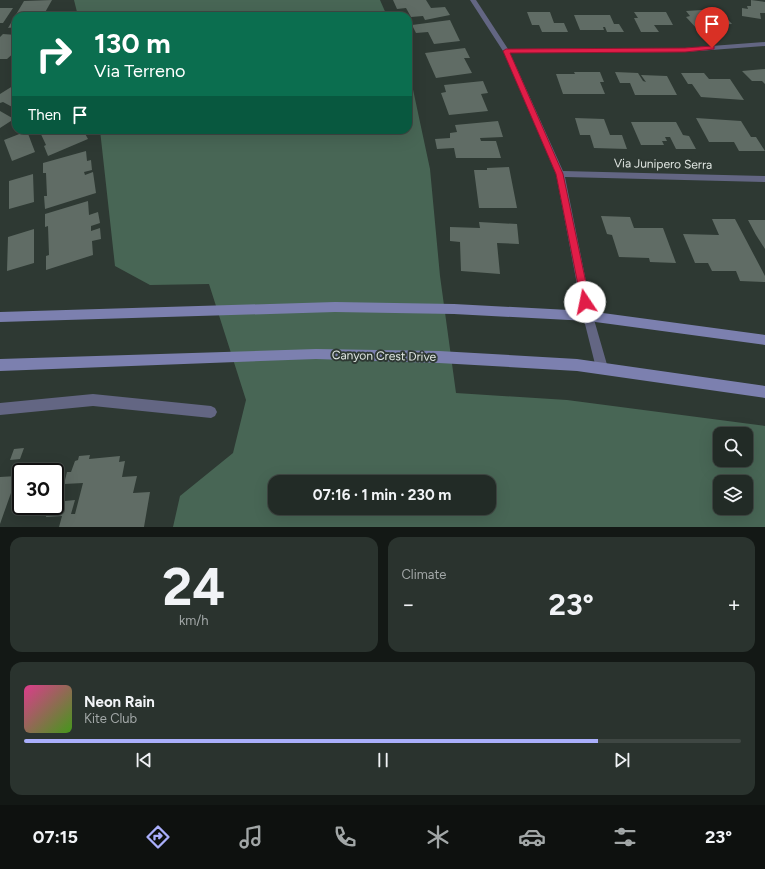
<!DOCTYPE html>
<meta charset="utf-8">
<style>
body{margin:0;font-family:Figtree,sans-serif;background:#2a332e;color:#f1f3f6;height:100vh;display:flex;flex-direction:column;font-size:15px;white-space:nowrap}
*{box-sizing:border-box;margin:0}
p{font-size:13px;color:#a2a7a7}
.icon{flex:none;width:22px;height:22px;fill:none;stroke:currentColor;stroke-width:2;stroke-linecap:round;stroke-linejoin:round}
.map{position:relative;height:527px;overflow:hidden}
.side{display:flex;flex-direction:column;gap:10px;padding:10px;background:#131815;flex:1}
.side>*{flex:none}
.top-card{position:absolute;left:12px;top:12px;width:400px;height:122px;border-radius:12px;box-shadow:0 4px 16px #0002,0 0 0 1px #3f4743;background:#0b6e4f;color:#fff;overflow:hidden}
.controls{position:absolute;left:713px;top:427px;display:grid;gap:8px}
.controls a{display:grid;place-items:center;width:40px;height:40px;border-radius:8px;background:#222b26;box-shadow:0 4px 16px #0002,0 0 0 1px #3f4743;font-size:20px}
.speed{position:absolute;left:12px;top:463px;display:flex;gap:8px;font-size:20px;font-weight:700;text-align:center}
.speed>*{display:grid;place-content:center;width:52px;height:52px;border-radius:50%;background:#222b26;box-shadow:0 4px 16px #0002,0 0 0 1px #3f4743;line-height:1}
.speed .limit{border:2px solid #111;border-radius:6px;background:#fff;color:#111}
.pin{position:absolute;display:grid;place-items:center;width:34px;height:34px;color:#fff;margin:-41px -17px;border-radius:50% 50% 50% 0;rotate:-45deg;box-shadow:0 0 4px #0007}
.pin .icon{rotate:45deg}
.me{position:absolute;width:44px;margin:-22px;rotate:349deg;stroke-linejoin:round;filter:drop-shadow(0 0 3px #0008)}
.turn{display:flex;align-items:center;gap:14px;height:84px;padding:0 16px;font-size:18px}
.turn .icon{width:52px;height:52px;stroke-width:2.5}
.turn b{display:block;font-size:28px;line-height:34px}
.then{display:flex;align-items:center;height:38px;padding:0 16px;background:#0003;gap:8px;font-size:15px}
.big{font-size:30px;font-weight:700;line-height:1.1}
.side .widget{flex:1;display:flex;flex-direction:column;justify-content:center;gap:6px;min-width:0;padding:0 14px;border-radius:12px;background:#2a332e}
.side .dial{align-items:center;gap:0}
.dial b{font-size:52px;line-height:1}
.song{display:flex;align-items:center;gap:12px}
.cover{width:48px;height:48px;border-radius:6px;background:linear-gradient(135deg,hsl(330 70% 55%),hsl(100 70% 35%))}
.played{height:4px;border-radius:2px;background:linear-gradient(90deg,#aaaffb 80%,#3f4743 80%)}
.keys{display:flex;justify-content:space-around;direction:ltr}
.heat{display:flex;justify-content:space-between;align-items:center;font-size:22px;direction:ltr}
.side .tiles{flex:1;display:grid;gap:10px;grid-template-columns:1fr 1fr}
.widget:last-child{grid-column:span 2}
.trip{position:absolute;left:268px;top:475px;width:228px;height:40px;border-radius:12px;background:#222b26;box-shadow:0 4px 16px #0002,0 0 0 1px #3f4743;font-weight:700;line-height:40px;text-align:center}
.menu{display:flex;height:64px;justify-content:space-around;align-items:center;background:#0e110f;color:#a2a7a7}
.menu .icon{width:28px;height:28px}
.menu .selected{color:#aaaffb}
.menu b{font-size:18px;color:#f1f3f6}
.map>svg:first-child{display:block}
.green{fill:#486655;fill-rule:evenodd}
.building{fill:#606c65}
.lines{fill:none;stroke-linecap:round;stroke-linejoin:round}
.minor{fill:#636683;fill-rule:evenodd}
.secondary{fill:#7c80af;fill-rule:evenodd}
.route{fill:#e11d48;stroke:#92132f}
.labels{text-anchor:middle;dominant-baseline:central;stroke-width:4;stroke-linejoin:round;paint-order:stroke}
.street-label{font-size:12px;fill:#e1e7e3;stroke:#2e3933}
</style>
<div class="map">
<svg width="765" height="527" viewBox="0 0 765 527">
<rect width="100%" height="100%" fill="#2e3933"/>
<path class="green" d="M 74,0 L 380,0 L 387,16 L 78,16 Z
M 408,66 L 430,169 L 440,276 L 456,393 L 567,400 L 765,426 L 765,527 L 173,527 L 180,496 L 233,453 L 246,400 L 209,284 L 150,285 L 115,266 L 100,130 L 408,130 ZM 720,434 L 746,434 L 746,460 L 720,460 ZM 275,482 L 489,482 L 489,508 L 275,508 ZM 720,482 L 746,482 L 746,508 L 720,508 Z"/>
<path class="building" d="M 52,0 L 43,16 L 16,16 L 16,27 L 8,28 L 24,1 Z
M 393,0 L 426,0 L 431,8 L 445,7 L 450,15 L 425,20 L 423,16 L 411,17 L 406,8 L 397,9 Z
M 751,0 L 765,2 L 765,13 L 760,13 L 761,19 L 742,16 L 742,8 L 748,9 L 747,6 L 751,6 Z
M 0,8 L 13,8 L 3,23 L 0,23 Z
M 718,9 L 732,24 L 713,25 L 708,22 L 715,30 L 699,31 L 686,17 L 690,16 L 686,11 Z
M 527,12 L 550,12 L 554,23 L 564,23 L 568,32 L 542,32 L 539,25 L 532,25 Z
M 634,12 L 666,12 L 673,25 L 654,25 L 659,32 L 641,32 L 634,18 L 638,18 Z
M 574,15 L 610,15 L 614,24 L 619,24 L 624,32 L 607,32 L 605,27 L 603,27 L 604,30 L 580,30 Z
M 450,20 L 460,41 L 434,44 L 428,32 L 416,33 L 412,25 Z
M 3,34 L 16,35 L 16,51 L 7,59 L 0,59 L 0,37 Z
M 465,48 L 470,58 L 464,58 L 472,73 L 436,78 L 425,53 Z
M 765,69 L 765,84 L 762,81 L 752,81 L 742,71 Z
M 574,72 L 600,72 L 604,82 L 600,82 L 605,94 L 563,94 L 556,74 L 575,74 Z
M 615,72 L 638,73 L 643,81 L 646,82 L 641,75 L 667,76 L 677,95 L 635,95 L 630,83 L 620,83 Z
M 681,73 L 704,73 L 709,79 L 730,79 L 744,100 L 701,97 L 692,84 L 688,84 Z
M 483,81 L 488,93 L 481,94 L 488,111 L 449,115 L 441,93 L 446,92 L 444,85 Z
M 16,84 L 16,109 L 3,102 L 0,103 L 0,94 Z
M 0,111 L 14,119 L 0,128 Z
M 575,118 L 604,119 L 610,135 L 622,135 L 627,149 L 594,148 L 590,135 L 580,135 Z
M 696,118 L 741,121 L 751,137 L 756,137 L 765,151 L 739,151 L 734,142 L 709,142 Z
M 498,121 L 503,137 L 480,138 L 481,141 L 496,141 L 501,158 L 456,158 L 454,148 L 437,149 L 435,139 L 450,138 L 450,133 L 457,132 L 455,125 Z
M 631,122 L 676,122 L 683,135 L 689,136 L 696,149 L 676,149 L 670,137 L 665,137 L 667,141 L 662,141 L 664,145 L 641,145 Z
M 39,130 L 83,130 L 88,139 L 48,156 L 44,146 L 46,145 Z
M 27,131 L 35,152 L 12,161 L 4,140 Z
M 86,151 L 87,161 L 91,160 L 92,170 L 84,172 L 85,175 L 93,172 L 96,193 L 45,209 L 44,196 L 47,196 L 46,173 L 43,173 L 43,163 Z
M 509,167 L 517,208 L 479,208 L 474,170 L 487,170 L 487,168 Z
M 33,174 L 34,202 L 9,209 L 9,181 Z
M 88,201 L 89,215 L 98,212 L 100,223 L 91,226 L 91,231 L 100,228 L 101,239 L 92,241 L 93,255 L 46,270 L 46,256 L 49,255 L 48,226 L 45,227 L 45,214 Z
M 601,216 L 630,217 L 634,228 L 663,228 L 676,263 L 650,262 L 649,258 L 619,257 L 612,235 L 607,234 Z
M 712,219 L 735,219 L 765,276 L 765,282 L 740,281 L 736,271 L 712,271 L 708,263 L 695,263 L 683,234 L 719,235 Z
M 748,220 L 765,220 L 765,249 L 756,235 Z
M 479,222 L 517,224 L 519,244 L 497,243 L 500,274 L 461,271 L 460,242 L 450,241 L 450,227 L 480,228 Z
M 34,229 L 34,263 L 7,271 L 8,237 Z
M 24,448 L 20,459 L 10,460 L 14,449 Z
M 90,455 L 89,459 L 120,456 L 119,462 L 125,461 L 122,477 L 137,476 L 133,493 L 150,492 L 144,527 L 59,527 L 62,516 L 46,517 L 48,506 L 55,506 L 55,502 L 75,500 L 71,514 L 75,514 L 83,483 L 64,484 L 67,472 L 71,472 L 75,461 L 78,460 L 79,456 Z
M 17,476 L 0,524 L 0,477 Z"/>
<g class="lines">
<path class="minor" d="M 470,0 L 476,0 L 508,49 L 685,48 L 765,42 L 765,46 L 685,52 L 510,53 L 563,171 L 765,176 L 765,182 L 565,177 L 593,316 L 608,368 L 606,372 L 602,374 L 598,372 L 596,368 L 583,316 L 556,174 L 503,51 Z
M 93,394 L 211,406 L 215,408 L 217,412 L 215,416 L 211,418 L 93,406 L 0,415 L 0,403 Z"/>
<path class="secondary" d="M 335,302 L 454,304 L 588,311 L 765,335 L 765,345 L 588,321 L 454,314 L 335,312 L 0,322 L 0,312 Z
M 316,349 L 439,351 L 577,359 L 765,386 L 765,398 L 577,371 L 439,363 L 316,359 L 0,371 L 0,359 Z"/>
</g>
<path class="route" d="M 712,46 L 714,46 L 714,49 L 685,52 L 510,53 L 563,174 L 590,302 L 588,305 L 582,305 L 556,174 L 503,51 L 506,49 L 685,48 Z"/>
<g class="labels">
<g class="street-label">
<text transform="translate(663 164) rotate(1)">Via Junipero Serra</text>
<text transform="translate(384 356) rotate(1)">Canyon Crest Drive</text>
</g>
</g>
</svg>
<div class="controls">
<a><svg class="icon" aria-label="search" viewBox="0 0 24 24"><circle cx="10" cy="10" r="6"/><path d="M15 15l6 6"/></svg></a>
<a><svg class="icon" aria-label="layers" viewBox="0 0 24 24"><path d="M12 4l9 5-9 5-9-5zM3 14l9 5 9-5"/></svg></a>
</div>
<div class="speed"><div class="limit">30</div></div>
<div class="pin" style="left:712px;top:48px;background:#d93025"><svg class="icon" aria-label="arrive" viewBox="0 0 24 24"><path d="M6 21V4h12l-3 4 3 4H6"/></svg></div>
<svg class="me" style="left:585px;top:302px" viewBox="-20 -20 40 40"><circle r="19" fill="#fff"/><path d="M0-13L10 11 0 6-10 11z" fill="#e11d48"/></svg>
<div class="trip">07:16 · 1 min · 230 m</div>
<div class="top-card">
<div class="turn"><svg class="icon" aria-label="right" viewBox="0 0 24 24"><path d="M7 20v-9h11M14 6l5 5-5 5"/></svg><div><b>130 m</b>Via Terreno</div></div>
<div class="then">Then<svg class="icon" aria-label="arrive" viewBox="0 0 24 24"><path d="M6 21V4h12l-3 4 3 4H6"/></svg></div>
</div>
</div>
<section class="side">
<div class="tiles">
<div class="widget dial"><b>24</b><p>km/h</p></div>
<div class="widget"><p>Climate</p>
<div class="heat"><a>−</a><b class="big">23°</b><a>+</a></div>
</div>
<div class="widget">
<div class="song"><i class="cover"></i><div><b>Neon Rain</b><p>Kite Club</p></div></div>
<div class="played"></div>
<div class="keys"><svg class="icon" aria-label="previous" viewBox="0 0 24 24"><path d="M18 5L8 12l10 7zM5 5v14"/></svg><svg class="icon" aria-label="pause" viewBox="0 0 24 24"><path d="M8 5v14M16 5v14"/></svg><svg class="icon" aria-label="next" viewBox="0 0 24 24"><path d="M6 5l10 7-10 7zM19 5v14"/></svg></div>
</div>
</div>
</section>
<nav class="menu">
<b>07:15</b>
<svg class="icon selected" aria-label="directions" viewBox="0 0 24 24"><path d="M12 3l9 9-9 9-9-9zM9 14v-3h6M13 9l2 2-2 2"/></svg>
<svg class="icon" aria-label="music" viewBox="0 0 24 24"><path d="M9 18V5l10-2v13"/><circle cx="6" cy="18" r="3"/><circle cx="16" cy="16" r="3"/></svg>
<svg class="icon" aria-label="phone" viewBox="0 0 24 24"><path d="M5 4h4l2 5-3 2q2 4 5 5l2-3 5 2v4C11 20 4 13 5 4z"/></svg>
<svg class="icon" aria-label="climate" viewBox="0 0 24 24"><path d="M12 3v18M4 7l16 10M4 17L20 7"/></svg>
<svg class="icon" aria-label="car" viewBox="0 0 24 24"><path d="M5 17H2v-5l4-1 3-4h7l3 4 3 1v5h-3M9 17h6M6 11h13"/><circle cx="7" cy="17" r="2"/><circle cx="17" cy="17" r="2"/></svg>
<svg class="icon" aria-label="filters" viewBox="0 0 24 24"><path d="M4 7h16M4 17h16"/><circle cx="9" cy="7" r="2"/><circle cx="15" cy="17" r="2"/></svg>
<b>23°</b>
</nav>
